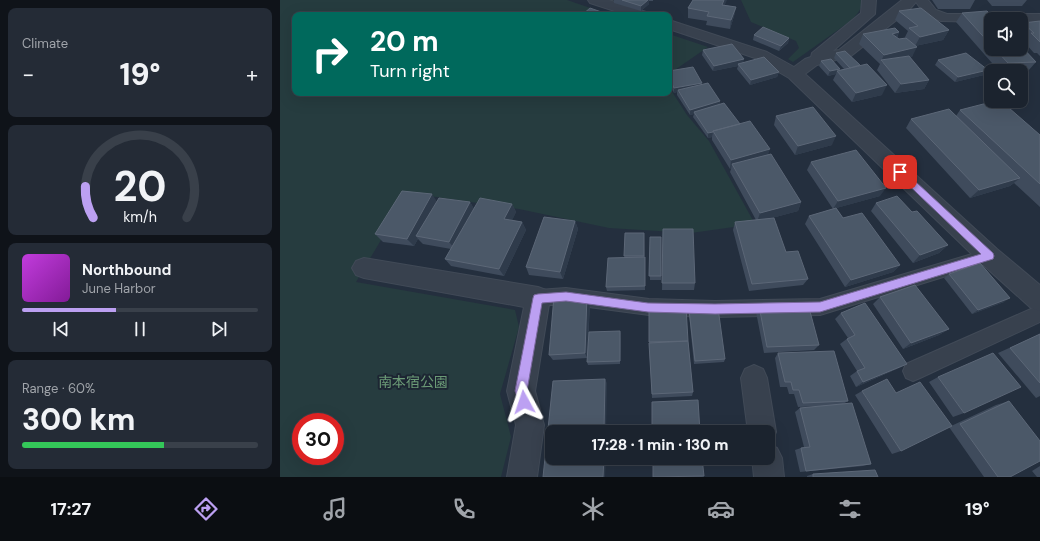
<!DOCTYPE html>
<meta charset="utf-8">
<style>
body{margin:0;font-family:"DM Sans","Noto Sans JP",sans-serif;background:#242b36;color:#f1f3f6;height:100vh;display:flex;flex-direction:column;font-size:15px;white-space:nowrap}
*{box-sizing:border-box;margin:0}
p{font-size:13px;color:#a0a4aa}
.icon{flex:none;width:22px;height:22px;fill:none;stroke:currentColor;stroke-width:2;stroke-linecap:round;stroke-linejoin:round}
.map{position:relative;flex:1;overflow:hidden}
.panel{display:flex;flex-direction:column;gap:8px;padding:8px;background:#0f1319;width:280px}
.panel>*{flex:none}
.guide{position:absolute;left:12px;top:12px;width:380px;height:84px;border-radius:8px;box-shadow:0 4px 16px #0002,0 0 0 1px #39404a;background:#00695c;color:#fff;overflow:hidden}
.controls{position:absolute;left:704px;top:12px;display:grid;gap:8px}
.controls a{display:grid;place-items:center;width:44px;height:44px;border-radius:8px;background:#1b232e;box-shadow:0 4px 16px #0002,0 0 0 1px #39404a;font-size:20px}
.speed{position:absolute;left:12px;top:413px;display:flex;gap:8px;font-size:20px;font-weight:700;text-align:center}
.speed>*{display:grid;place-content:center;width:52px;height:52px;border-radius:50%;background:#1b232e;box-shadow:0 4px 16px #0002,0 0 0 1px #39404a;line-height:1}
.speed .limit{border:6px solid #d22;background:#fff;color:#111}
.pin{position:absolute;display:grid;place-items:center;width:34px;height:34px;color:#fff;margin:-17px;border-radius:8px;box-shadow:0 2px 6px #0006}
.me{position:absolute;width:44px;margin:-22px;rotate:355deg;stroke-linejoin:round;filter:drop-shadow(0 0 3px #0008)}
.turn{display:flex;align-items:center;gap:14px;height:84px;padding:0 12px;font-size:18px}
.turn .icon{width:52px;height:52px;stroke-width:2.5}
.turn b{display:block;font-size:28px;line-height:34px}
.big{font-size:30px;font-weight:800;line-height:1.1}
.panel .widget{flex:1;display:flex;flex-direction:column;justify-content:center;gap:6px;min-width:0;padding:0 14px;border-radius:8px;background:#242b36}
.panel .dial{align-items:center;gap:0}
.dial svg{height:104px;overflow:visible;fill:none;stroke:#39404a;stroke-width:7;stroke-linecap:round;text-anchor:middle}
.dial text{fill:#f1f3f6;stroke:none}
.song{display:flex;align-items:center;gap:12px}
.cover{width:48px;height:48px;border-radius:6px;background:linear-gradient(135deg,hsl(290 70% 55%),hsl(290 70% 35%))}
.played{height:4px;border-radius:2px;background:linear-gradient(90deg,#bca0f2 40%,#39404a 40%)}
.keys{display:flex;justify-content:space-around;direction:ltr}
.heat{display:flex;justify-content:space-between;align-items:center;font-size:22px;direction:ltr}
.charge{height:6px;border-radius:3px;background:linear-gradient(90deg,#34c759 60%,#39404a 0)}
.trip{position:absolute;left:265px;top:425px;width:230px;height:40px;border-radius:8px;background:#1b232e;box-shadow:0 4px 16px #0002,0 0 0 1px #39404a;font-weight:800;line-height:40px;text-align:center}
.tabs{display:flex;height:64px;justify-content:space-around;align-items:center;background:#0b0e12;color:#a0a4aa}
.tabs .icon{width:28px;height:28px}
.tabs .active{color:#bca0f2}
.tabs b{font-size:18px;color:#f1f3f6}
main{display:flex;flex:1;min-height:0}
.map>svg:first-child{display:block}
.green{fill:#263c3f;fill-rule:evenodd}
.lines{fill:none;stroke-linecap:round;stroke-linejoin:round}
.lane-casing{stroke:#414a57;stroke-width:2}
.street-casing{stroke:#414a57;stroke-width:2}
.lane{fill:#38414e;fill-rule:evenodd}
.street{fill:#38414e;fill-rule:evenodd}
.wall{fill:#3f4b5c}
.shaded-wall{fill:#2f3b4b}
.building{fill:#4b5868;stroke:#5c6777}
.route{fill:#bca0f2;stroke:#7a689d}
.labels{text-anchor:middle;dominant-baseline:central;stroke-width:4;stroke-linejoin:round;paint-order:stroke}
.near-park-label{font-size:14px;fill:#6b9a76;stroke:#1d2633}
</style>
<main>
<section class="panel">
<div class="widget"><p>Climate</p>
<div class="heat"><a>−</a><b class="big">19°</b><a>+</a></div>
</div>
<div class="widget dial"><svg viewBox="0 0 100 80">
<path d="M14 69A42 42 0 1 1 86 69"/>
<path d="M14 69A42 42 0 0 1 8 45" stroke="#bca0f2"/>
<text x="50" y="56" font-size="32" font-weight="700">20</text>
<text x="50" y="72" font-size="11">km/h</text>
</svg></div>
<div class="widget">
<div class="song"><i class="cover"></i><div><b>Northbound</b><p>June Harbor</p></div></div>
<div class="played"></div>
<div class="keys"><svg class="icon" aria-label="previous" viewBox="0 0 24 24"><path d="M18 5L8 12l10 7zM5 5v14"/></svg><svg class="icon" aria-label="pause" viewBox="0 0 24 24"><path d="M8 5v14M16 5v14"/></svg><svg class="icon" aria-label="next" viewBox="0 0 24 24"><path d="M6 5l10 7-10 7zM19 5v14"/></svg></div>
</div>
<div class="widget"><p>Range · 60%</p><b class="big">300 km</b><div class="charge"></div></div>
</section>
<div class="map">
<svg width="760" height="477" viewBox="0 0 760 477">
<rect width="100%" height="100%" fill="#242f3e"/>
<path class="green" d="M 0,0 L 287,0 L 331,15 L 15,15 L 15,93 L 389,93 L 389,87 L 407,115 L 429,141 L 475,224 L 411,233 L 329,228 L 239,209 L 129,193 L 76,282 L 235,310 L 239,327 L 220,394 L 231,437 L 221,477 L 0,477 ZM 21,422 L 55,422 L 55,456 L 21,456 Z
M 461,0 L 582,0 C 583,8 577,14 572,20 L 513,62 L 508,59 L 519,48 L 516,41 L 471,22 Z
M 389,34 L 428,47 L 389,74 Z"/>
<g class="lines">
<defs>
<path id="lane" d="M 709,249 L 715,251 L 717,256 L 715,261 L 540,315 L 435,317 L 369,315 L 286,304 L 258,306 L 252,304 L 249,298 L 252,292 L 258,290 L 286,288 L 369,299 L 435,301 L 540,299 Z
M 760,305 L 760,322 L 640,378 L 633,381 L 626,378 L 623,371 L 626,364 Z"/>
<path id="street" d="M 308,0 L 329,0 L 366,12 L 368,15 L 347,15 L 310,3 Z
M 582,0 L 596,0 L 595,14 L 553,51 L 559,50 L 622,0 L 648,0 L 656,10 L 667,14 L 760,14 L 760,22 L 741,22 L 741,19 L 711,19 L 711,22 L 661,21 L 646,16 L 636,2 L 628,11 L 571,56 L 537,65 L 525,74 L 717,249 L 760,285 L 760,311 L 751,308 L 701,263 L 509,78 L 475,58 L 389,29 L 389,20 L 487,52 L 514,67 L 525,59 L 531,57 L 532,53 L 581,13 Z
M 84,258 L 258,287 L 266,290 L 270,298 L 255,391 L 264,425 L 257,477 L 227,477 L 236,425 L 227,391 L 244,307 L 84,278 L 76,275 L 72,268 L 76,261 Z
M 474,365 L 483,369 L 487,378 L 496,432 L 492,442 L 488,444 L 497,448 L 502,458 L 504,477 L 474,477 L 472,458 L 488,458 L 488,432 L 468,432 L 461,378 L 465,369 Z"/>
</defs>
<use href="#lane" class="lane-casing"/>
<use href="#street" class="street-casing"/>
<use href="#lane" class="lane"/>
<use href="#street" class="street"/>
</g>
<path class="wall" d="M 334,0 L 373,0 L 373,1 L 369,1 L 369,4 L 361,11 L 334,3 Z
M 652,0 L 695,0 L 690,9 L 658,9 Z
M 707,0 L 747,0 L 742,6 L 712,6 Z
M 445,5 L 456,7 L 454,16 L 450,29 L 426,25 L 427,21 L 408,18 L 408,8 Z
M 619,11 L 669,30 L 663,40 L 635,46 L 632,57 L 629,57 L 649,80 L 644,89 L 615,93 L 597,70 L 600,64 L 579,44 L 583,34 L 619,32 L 617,38 L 619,39 L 626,38 L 625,37 L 628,31 L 615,20 Z
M 682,13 L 711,19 L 711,49 L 741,49 L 756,62 L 748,71 L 719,71 L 676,22 Z
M 760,21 L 760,56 L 757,53 L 754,53 L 744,42 L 745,40 L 741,37 L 741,25 L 743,23 Z
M 474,35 L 509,38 L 508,43 L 499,51 L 473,40 Z
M 423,50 L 499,72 L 497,77 L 470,85 L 457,69 L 458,66 L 433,71 L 422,55 Z
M 556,53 L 602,95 L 572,102 L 553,80 L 556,74 L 548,76 L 539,66 L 541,61 L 559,70 L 564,69 L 554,58 Z
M 658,60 L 704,75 L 675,82 L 655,65 Z
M 389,71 L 422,84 L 440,101 L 440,104 L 460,124 L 488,155 L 521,202 L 518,211 L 488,219 L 506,252 L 528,279 L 523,285 L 469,291 L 453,230 L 455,222 L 476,220 L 450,172 L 451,169 L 450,169 L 432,140 L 432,137 L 428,138 L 413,117 L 414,114 L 410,115 L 397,95 L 397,92 L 394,93 L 389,82 Z
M 680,110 L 760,135 L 760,207 L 734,183 L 730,186 L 690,198 L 626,128 L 631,119 L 676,116 Z
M 496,116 L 552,145 L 515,155 L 494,125 Z
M 531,162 L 600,196 L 556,208 L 563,218 L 620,265 L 613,272 L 565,287 L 525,224 L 529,216 L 553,209 L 527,170 Z
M 157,201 L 190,202 L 194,209 L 232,204 L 236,212 L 232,220 L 242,222 L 246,230 L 224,276 L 171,266 L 165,259 L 171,249 L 143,244 L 138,239 L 134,246 L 103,242 L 95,234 Z
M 596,203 L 632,212 L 668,245 L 659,253 L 633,263 L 591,211 Z
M 295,221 L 298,229 L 283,279 L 249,275 L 246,267 Z
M 383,229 L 415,283 L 414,290 L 382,290 Z
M 364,233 L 365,290 L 327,291 L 326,287 L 345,257 L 344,256 Z
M 370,237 L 381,237 L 381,280 L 370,280 Z
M 669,274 L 724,302 L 692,314 L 664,278 Z
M 600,297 L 669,329 L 659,335 L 623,349 L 593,304 Z
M 310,301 L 308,347 L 340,331 L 341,335 L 340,364 L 308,365 L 307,362 L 307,358 L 273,360 L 269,355 Z
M 479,306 L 539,345 L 534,350 L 484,353 L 476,312 Z
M 369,308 L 408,341 L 413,392 L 412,396 L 372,398 L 369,345 Z
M 409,310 L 445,359 L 444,362 L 414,364 L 409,314 Z
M 561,313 L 627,364 L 619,368 L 576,387 L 570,376 L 577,371 L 560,344 L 568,338 L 555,319 Z
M 760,334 L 760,396 L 756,398 L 718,353 Z
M 498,353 L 568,401 L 563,404 L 591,464 L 583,466 L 520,472 L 515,450 L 524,447 L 515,412 L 520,408 L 544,406 L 518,407 L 514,394 L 509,394 L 507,387 L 500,387 L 495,358 Z
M 658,377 L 684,413 L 673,417 L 649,382 Z
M 582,391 L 621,451 L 612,454 L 575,395 Z
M 729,401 L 730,477 L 704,477 L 669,427 L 716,405 Z
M 760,466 L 760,477 L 757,477 L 752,471 Z
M 533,474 L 598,477 L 527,477 L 527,476 Z
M 424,476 L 422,477 L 373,477 Z"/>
<path class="shaded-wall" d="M 368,0 L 369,0 L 369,4 L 361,11 L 361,6 Z
M 444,0 L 447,0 L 441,14 L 442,5 Z
M 456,7 L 454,16 L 450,29 L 451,20 Z
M 669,30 L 663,40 L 635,46 L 640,37 Z
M 619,32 L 615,41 L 612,34 Z
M 509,38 L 508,43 L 499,51 L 501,46 Z
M 637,47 L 632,57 L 603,63 L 601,61 L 604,55 Z
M 464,59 L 463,64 L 458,64 L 458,66 L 433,71 L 434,66 Z
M 560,69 L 559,72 L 557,71 L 556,74 L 548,76 L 550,71 Z
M 708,70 L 704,75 L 675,82 L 678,77 Z
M 499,72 L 497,77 L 470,85 L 471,80 Z
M 649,80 L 644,89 L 615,93 L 621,84 Z
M 422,83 L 421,88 L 398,90 L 397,92 L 394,93 L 394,88 Z
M 607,85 L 602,95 L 572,102 L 576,93 Z
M 440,101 L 440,106 L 414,112 L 414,114 L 410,115 L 410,110 Z
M 433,132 L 432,137 L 428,138 L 428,133 Z
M 556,136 L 552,145 L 515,155 L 518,146 Z
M 490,149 L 487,158 L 452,164 L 451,169 L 450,169 L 451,160 Z
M 740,178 L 730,186 L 690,198 L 699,190 Z
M 606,188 L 600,196 L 553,209 L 558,201 Z
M 152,194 L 158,203 L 136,236 L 138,239 L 134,246 L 127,239 Z
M 190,202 L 195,210 L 175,249 L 169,242 Z
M 521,202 L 518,211 L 477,222 L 480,213 Z
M 232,204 L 236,212 L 229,227 L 224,219 Z
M 295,221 L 298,229 L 283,279 L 280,272 Z
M 242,222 L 246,230 L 224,276 L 219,269 Z
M 668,245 L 659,253 L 633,263 L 640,255 Z
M 620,265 L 613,272 L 565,287 L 571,280 Z
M 307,295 L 310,301 L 307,358 L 305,353 Z
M 730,298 L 724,302 L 692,314 L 698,310 Z
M 669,329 L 659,335 L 623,349 L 631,343 Z
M 340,331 L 341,335 L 340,364 Z
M 627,364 L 619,368 L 576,387 L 583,382 Z
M 325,379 L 327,383 L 326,432 L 324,432 Z
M 324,458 L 326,458 L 325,477 L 323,477 Z"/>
<path class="building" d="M 342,0 L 368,0 L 361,6 Z
M 413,0 L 444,0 L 442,5 L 456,7 L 451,20 L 427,16 L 429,12 L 408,8 Z
M 310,8 L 330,15 L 302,15 Z
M 641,8 L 669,30 L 640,37 L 629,28 L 638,26 L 619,11 Z
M 707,11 L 715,19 L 711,19 L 711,45 L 682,13 Z
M 760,21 L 760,42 L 751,33 L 754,33 L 743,23 Z
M 483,27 L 509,38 L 501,46 L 474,35 Z
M 615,28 L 619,32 L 612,34 L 619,39 L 626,38 L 637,47 L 604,55 L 583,34 Z
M 452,44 L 464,59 L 434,66 L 423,50 Z
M 741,46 L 756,62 L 728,63 L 715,49 L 741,49 Z
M 565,51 L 580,65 L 570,68 L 556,53 Z
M 686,53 L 708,70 L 678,77 L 658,60 Z
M 629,56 L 649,80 L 621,84 L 601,60 Z
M 484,57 L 499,72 L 471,80 L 458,64 Z
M 551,59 L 560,69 L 550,71 L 541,61 Z
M 587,64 L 607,85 L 576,93 L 557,71 Z
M 413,67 L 422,83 L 394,88 L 389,77 L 389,71 Z
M 428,83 L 440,101 L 410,110 L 398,90 Z
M 715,101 L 721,101 L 760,135 L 760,184 L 680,110 Z
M 444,103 L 460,124 L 433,131 L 433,132 L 428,133 L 414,112 Z
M 533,107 L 556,136 L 518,146 L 496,116 Z
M 669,109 L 740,178 L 699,190 L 631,119 Z
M 470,121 L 490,149 L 451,160 L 433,131 Z
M 576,150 L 606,188 L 558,201 L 531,162 Z
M 491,154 L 521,202 L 480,213 L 452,164 Z
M 122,191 L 152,194 L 127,239 L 95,234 Z
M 617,196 L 632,212 L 637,211 L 668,245 L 640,255 L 596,203 Z
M 159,198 L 190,202 L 169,242 L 136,236 Z
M 200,198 L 232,204 L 224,219 L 242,222 L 219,269 L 165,259 Z
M 556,208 L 563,218 L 582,213 L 620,265 L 571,280 L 529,216 Z
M 264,217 L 295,221 L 280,272 L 246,267 Z
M 494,218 L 506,252 L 518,251 L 528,279 L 472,284 L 455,222 Z
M 383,229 L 413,229 L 415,283 L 382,283 Z
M 345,233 L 364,233 L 364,256 L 344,256 Z
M 370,237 L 381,237 L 381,276 L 369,276 Z
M 365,257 L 365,286 L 326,287 L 328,258 Z
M 700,263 L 730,298 L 698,310 L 669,274 Z
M 635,285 L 669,329 L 631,343 L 600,297 Z
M 307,295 L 305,353 L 269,355 L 274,296 Z
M 585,303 L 627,364 L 583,382 L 577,371 L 585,368 L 567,339 L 575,335 L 561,313 Z
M 528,304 L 539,345 L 487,347 L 479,306 Z
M 406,307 L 408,341 L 369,342 L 369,308 Z
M 438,308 L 445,359 L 415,361 L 409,310 Z
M 340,331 L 340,361 L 307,362 L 309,332 Z
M 760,334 L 760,383 L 730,348 Z
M 408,341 L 413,392 L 372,394 L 369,343 Z
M 554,351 L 568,401 L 523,403 L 519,390 L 513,390 L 511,382 L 505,382 L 498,353 Z
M 713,353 L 741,387 L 684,413 L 658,377 Z
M 325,379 L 324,432 L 272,432 L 272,458 L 324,458 L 323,477 L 263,477 L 273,381 Z
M 607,379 L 616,393 L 640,382 L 672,426 L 621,451 L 582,391 Z
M 418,400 L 420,432 L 372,432 L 372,402 Z
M 729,401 L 760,441 L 760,461 L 730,477 L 718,477 L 680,424 Z
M 572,403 L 591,464 L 526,471 L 521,448 L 530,447 L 520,408 Z
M 373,458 L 422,458 L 424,476 L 373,477 Z
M 595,470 L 598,477 L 533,477 L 533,474 Z"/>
<path class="route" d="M 620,169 L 623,170 L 713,253 L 714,256 L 713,259 L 540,312 L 435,314 L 368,312 L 286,301 L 262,303 L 247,391 L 250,402 L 248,406 L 244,408 L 240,406 L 235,391 L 253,298 L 254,295 L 258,294 L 286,292 L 368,303 L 435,304 L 540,302 L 701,254 L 617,174 L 616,172 Z"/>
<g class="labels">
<g class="near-park-label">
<text x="133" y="382">南本宿公園</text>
</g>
</g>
</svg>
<div class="controls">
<a><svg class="icon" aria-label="sound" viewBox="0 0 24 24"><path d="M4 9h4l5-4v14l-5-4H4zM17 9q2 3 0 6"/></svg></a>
<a><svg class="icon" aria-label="search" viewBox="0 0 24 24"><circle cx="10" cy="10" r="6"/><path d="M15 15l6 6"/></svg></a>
</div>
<div class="speed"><div class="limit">30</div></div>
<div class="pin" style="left:620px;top:172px;background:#d93025"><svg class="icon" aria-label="arrive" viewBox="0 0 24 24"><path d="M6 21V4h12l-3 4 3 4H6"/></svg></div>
<svg class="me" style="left:244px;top:402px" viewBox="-20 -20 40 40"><path d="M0-17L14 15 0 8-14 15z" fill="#bca0f2" stroke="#fff" stroke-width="4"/></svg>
<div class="trip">17:28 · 1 min · 130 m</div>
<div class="guide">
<div class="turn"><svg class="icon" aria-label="right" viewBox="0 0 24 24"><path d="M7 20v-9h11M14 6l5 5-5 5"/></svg><div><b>20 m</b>Turn right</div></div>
</div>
</div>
</main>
<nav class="tabs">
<b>17:27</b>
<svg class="icon active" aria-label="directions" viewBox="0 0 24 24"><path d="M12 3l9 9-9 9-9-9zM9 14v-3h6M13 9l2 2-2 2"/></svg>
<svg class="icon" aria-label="music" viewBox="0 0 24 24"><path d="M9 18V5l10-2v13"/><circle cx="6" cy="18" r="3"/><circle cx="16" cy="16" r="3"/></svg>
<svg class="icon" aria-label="phone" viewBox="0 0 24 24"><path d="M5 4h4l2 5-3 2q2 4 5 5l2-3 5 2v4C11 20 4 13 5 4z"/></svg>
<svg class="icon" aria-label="climate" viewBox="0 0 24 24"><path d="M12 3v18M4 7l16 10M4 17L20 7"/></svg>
<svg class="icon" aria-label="car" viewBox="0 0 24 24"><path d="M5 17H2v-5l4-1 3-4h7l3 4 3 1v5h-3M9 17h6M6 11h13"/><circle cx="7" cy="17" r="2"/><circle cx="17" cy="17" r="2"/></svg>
<svg class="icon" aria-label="filters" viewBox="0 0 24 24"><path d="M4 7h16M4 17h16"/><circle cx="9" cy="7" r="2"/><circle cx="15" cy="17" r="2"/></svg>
<b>19°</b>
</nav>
